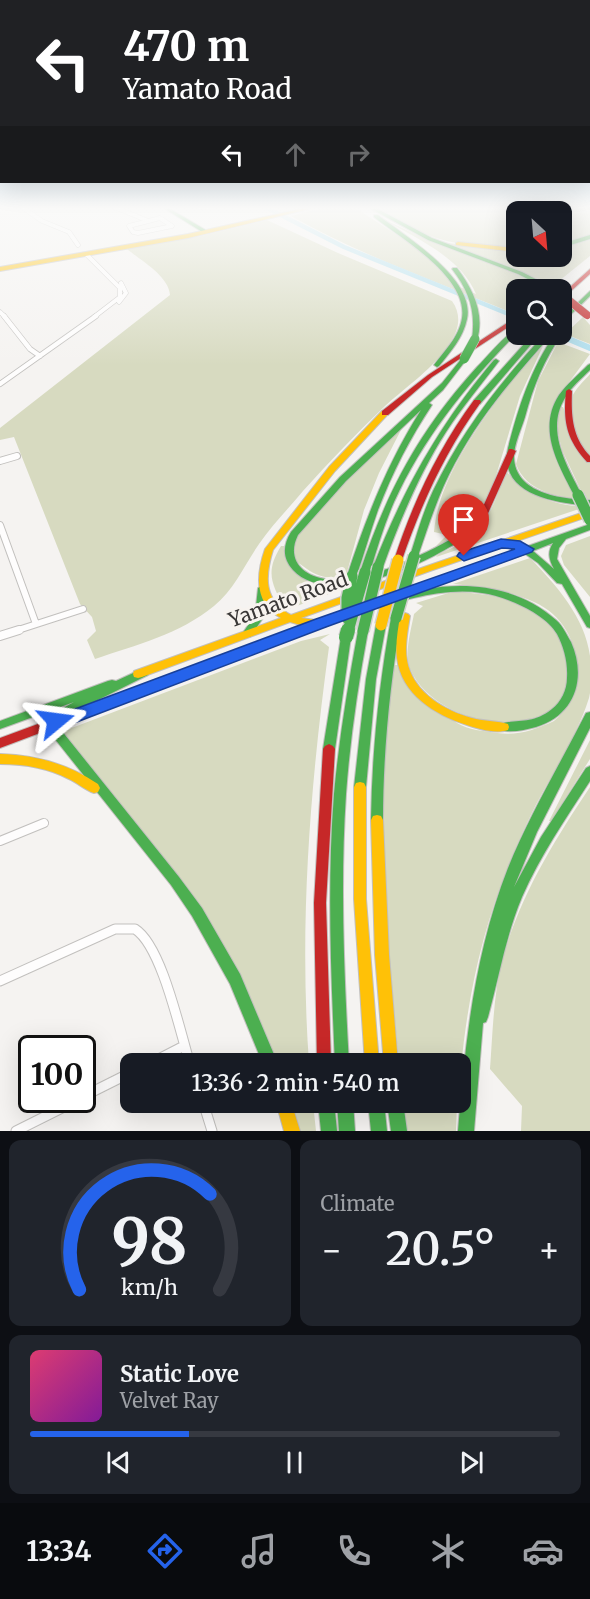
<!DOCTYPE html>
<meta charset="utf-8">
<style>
body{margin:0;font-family:Merriweather,serif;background:#20242c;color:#f1f3f6;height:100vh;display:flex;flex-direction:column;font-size:22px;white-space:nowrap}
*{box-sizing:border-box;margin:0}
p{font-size:20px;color:#9ea1a6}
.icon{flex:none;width:33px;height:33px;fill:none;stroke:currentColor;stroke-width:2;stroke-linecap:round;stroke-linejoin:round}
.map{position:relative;height:1131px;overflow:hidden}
.side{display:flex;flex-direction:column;gap:9px;padding:9px;background:#0d0f14;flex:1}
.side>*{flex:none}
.banner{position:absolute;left:0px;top:0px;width:591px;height:183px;box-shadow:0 6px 24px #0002;background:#202124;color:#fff;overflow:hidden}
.needle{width:39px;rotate:154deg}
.controls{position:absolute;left:506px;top:201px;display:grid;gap:12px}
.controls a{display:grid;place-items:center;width:66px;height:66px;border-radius:12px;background:#171b24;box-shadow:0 6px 24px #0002;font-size:30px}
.speed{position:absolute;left:18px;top:1035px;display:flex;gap:12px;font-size:30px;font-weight:700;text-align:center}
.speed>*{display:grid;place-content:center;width:78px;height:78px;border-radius:50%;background:#171b24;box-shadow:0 6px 24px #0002;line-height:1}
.speed .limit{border:3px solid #111;border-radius:9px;background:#fff;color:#111}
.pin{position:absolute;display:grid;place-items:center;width:51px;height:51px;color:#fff;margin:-62px -26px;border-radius:50% 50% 50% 0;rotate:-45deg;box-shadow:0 0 6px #0007}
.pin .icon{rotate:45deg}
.me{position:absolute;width:66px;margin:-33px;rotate:74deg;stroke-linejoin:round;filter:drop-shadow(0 0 4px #0008)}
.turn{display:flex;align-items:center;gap:21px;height:126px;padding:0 24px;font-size:27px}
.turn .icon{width:78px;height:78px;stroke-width:2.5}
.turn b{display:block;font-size:42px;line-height:51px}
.lanes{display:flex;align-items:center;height:57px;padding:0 24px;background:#0003;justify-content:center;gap:30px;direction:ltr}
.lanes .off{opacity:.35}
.big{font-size:45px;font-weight:600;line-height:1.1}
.side .card{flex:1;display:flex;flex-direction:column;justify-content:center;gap:9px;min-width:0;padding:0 21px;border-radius:12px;background:#20242c}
.side .dial{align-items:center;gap:0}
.dial svg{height:156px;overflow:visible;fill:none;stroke:#363941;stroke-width:7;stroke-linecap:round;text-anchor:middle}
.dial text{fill:#f1f3f6;stroke:none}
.song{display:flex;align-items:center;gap:18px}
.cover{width:72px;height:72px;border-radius:9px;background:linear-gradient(135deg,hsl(340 70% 55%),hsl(290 70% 35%))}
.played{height:6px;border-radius:3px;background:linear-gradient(90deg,#2563eb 30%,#363941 30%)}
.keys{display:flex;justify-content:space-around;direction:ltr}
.heat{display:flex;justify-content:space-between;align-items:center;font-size:33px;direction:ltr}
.side .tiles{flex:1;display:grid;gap:9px;grid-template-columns:1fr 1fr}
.card:last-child{grid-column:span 2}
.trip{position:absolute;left:120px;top:1053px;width:351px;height:60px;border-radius:12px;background:#171b24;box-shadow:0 6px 24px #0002;font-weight:600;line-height:60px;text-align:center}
.tabs{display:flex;height:96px;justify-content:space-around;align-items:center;background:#090b0e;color:#9ea1a6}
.tabs .icon{width:42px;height:42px}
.tabs .current{color:#2563eb}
.tabs b{font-size:27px;color:#f1f3f6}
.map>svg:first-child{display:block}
.green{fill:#d7dac0}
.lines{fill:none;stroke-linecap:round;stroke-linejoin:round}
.canal-far1{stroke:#b0dfee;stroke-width:4.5}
.canal{stroke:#b0dfee;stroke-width:6}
.street-far4-casing{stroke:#c2c0be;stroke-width:5}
.street-far3-casing{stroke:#c2c0be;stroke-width:6}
.street-far2-casing{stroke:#c2c0be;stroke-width:8}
.street-far1-casing{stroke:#c2c0be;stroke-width:10}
.street-casing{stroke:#c2c0be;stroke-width:11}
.fast-casing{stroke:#c2c0be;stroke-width:2}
.slow-casing{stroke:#c2c0be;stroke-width:2}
.jam-casing{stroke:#c2c0be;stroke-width:2}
.street-far4{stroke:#fefdfd;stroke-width:4}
.street-far3{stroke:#fefdfd;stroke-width:4.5}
.street-far2{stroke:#fefdfd;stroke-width:6}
.street-far1{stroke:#fefdfd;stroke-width:8}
.street{stroke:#fefdfd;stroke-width:9}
.fast{fill:#4caf50;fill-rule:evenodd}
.slow{fill:#ffc107;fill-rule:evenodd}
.jam{fill:#c62828;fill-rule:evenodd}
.fast-bridge-far2-casing{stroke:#d0cfce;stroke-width:10;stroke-linecap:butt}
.fast-bridge-far1-casing{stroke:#d0cfce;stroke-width:14;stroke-linecap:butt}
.fast-bridge-casing{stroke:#d0cfce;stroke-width:16;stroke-linecap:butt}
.slow-bridge-casing{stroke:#d0cfce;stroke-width:14;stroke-linecap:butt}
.jam-bridge-casing{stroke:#d0cfce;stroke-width:9;stroke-linecap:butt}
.fast-bridge-far2{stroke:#4caf50;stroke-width:9}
.fast-bridge-far1{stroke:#4caf50;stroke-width:11}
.fast-bridge{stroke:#4caf50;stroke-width:14}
.slow-bridge{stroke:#ffc107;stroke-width:11}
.jam-bridge{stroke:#c62828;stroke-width:8}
.route{fill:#2563eb;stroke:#184099;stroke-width:1.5}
.labels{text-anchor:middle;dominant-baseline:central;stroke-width:6;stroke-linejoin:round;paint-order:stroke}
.street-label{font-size:20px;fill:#393736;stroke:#f7f3ef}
</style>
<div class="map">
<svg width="590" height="1131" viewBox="0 0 590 1131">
<rect width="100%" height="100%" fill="#f5f3f1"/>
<path class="green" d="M 326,207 L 354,207 L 417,248 L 442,269 L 453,284 L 476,294 C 460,256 415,238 381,218 L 434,243 L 505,269 L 546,288 L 550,284 L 508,266 L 441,242 L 516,252 L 516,256 L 561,256 L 561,248 L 590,240 L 590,256 L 549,289 L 516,290 L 515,314 C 440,283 362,256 291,216 Z
M 378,207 L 590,207 L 590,235 L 561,245 L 561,212 L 516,212 L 516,249 C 489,247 462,246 436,238 C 413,230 398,219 378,207 Z
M 267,220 L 338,253 L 452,301 C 462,315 459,330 450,343 C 434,368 407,386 385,406 C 357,433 329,462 303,491 C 289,508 272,525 259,544 C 245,564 234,590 214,606 C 180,634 136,645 95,659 L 87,640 L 96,631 L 92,617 L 80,604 L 14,437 L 0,440 L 0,428 L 170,295 C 169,276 140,260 127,249 L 201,236 Z
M 583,317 L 590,325 L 590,344 L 565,334 Z
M 558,342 L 590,354 L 556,400 C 537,435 564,463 582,493 L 562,450 L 556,425 L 561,407 L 563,407 L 586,459 L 590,462 L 590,499 C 563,499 526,493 516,464 L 538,381 Z
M 543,346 L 520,396 L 489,499 L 479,517 L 462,534 L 436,546 L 447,535 L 434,532 C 438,483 472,435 500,396 L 499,395 Z
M 590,374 L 590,456 C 576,441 566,419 572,397 C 575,389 585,380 590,374 Z
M 403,426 L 379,473 L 364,510 L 346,576 C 332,580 318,577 307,569 C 296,561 291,561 294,544 C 298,523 384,445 403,426 Z
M 505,470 C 529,496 550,504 585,507 L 436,557 C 439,552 452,549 459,544 C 488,526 496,502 505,470 Z
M 590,536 L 590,597 L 564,565 L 561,556 L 566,545 Z
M 281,546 L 284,546 L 289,566 L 337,587 L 345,588 L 286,610 C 271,584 265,572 281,546 Z
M 530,558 C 556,585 585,617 590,656 C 590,668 590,681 590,693 L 589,698 C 575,742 547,780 528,821 C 489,903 470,976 461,1067 L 460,1064 L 399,1063 C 386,931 375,797 393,665 L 398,665 C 412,679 426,693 440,707 C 445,712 451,719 457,723 C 468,730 484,731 497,733 C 518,736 534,730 554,721 C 590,692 584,624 534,602 C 508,590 481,587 453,584 Z
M 455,591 L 503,597 L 555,624 L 579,667 L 572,696 C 559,708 541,717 524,721 C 484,729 427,708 410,669 C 404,653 411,630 414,614 L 423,606 L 416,603 Z
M 330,634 L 320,640 L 329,647 C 310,786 299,924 309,1063 L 275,1063 L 243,983 L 61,732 L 301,641 Z
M 590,740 L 590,759 L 551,821 L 549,821 Z
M 590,787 L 590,1131 L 521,1131 L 522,1106 L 490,1069 C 492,1042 493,1013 497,986 C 509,913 550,847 590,787 Z
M 288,1103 L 313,1103 L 316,1131 L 297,1131 Z
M 404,1103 L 457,1103 L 456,1131 L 407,1131 Z"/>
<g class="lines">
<path class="canal-far1" d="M 265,207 L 344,247 L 516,317"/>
<path class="canal" d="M 514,316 L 516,317
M 557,334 L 590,348"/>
<defs>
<path id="street-far4" d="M 22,207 L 42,221 L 69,232 L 78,245
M 114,207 L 146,220
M 198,207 L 209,207
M 160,218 L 172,226 L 138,233 L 133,232 L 129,226 Z
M 86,254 L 120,288 L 120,297 L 94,317
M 119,302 L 126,293 L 121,283
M 0,312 L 5,317"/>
<path id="street-far3" d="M 4,316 L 30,349 L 40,356
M 0,384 L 96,316"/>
<path id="street-far2" d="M 0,461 L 17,456
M 0,525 L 36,624
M 15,631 L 83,609"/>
<path id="street-far1" d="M 0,636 L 19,630
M 0,841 L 44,823"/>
<path id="street" d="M 0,981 L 115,929 L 135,929 C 162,946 180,1032 190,1064
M 149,1064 L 184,1046
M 82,1097 L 130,1073
M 203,1102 L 212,1131
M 16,1131 L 78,1100"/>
<path id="fast" d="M 162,207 L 167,207 L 209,232 L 204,233 Z
M 368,207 L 374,207 L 432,238 L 522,272 L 557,290 L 549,290 L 518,274 L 428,240 Z
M 374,215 L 378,215 C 405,236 476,279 467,319 C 463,338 451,351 439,366 L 437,367 L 434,365 C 445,350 459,337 462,318 C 468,277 402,239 374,217 Z
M 590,235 L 590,239 L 561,248 L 561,244 Z
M 453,268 L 457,268 C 473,289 485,314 477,340 L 472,339 C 476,311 469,291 452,269 Z
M 590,291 L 590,296 L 561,324 L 561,319 Z
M 516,329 L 516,334 C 467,384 423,438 394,502 C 384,525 377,548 370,572 L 368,574 L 362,574 L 360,572 C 387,491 419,431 477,367 C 488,356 503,337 516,329 Z
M 561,333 L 562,334 C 544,360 533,387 525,417 C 521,430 514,444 514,457 C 515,494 562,499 590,500 L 590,506 C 556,503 498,495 508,448 C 518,408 531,368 555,334 L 561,334 Z
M 533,334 L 540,334 L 480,404 L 474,404 L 474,400 Z
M 545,334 L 552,334 C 515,376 482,413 455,463 C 439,492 429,524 418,556 C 440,546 461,535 478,518 L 484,518 L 485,520 L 484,522 C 451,555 332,613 293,570 C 282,558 283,545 291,532 L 340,477 L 442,383 L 462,358 L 466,358 L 466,360 L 443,390 L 429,403 L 432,405 C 410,438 392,473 378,510 C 370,532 364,555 356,577 L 387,569 L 413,559 L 410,556 C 417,534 423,512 433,491 C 461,432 500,382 545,334 ZM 421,410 C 388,462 366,518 347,576 L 350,579 C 342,579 334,580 326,579 C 302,576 286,559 298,535 L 346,481 Z
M 496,359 L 499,361 C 481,385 462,407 446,432 C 419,474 400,520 383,567 L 378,570 L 375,569 L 373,567 C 404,488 439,425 494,360 Z
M 590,364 L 590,370 C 581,379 571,387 565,398 C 545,430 567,466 582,495 L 578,497 L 574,495 C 558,464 537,429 559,395 C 567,384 578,375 588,365 Z
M 590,524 L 590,530 L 566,539 L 559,548 L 557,559 L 590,616 L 590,628 L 587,627 L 562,584 L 557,583 L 538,563 L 525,554 L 426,589 C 472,581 520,588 556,620 C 563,626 566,634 571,642 C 587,678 575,715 536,727 C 525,730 511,733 500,730 L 499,727 L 500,724 C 520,718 532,725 552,709 C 561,702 567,690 567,678 C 568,663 564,647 557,634 C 545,613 505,596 482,593 C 443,587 404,601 366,610 L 363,609 L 361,607 L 363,605 L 393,597 L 394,594 L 517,550 L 498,546 L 497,544 L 498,542 L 511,542 L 525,547 ZM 553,543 C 547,552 549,560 554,569 L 533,551 Z
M 263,585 L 268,588 L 265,615 L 250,637 L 244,637 L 242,634 L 255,615 L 258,588 Z
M 354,608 L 357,609 L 359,611 L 357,613 L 250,654 L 242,654 L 241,651 L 242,648 Z
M 396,615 L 399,616 L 401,618 C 390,685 383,752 383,820 L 381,824 L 377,825 L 373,824 L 371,820 C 372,752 379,685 391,618 L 393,616 Z
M 381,622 L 384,623 L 386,625 L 376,679 L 366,787 L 364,791 L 360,792 L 356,791 L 354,787 L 366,679 L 376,625 L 378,623 Z
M 363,627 L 366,628 L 368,631 C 358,685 350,739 346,794 C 340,884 344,974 349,1064 L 335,1064 C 331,974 327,884 334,794 C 339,739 348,685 358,631 L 360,628 Z
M 346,633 L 349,634 L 351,637 L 335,749 L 333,752 L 329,754 L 325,752 L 323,749 L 341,637 L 343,634 Z
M 144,668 L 148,669 L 149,672 L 148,675 L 70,714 L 61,723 L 61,730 L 179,877 L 202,908 L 240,974 L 278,1064 L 263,1064 L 230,984 L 192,916 L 171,885 L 51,734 C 47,718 60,709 74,702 L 0,729 L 0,721 L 108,681 L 112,680 L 116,681 Z
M 590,712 L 590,728 L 537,832 L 514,887 L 541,837 L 586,768 L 590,766 L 590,781 C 566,818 540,856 522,897 C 506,935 499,977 488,1017 L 486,1022 L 483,1023 L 474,1131 L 458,1131 C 465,1042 475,952 508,868 C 530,814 560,764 586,713 Z
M 318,1102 L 334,1102 L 337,1131 L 321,1131 Z
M 337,1102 L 353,1102 L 355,1131 L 339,1131 Z
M 368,1102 L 384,1102 L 387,1131 L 371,1131 Z
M 387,1102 L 403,1102 L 407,1131 L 391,1131 Z"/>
<path id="slow" d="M 309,207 L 317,207 L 188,238 L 0,271 L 0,267 L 188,234 Z
M 458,242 L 516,248 L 516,252 L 456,245 L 456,243 Z
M 382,411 L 385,411 L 389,413 L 335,471 L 273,550 C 265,576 263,600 291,615 L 424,567 L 590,510 L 590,516 L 430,571 L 301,618 L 324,621 L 326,623 L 324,625 L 304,626 L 290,622 L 142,677 L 138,678 L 134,677 L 133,674 L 134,671 L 281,618 C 254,603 256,575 265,549 L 329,467 Z
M 405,613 L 408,614 L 410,616 C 407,634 403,654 410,671 C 420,697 450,713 476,719 C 486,721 498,721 508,724 L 509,727 L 508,730 C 495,734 479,729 467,725 C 435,715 401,694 397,658 C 395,644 398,630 400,616 L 402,614 Z
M 0,754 C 36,755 68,764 98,784 L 100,788 L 98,792 L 94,793 C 85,790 78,783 69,779 C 48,768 24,764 0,764 Z
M 360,782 L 364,783 L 366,787 L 366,899 L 379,1064 L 365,1064 L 354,899 L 354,787 L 356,783 Z
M 377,815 L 381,816 L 383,820 L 389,955 L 398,1064 L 384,1064 L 375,955 L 371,820 L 373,816 Z
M 276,1102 L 291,1102 L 300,1131 L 284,1131 Z"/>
<path id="jam" d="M 590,269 L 590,274 L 561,300 L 561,295 Z
M 516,317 L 516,322 L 432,377 L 388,415 L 382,415 L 382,411 L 428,375 Z
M 569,389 L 572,391 C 571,415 572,437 590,456 L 590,462 L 587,462 C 566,439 563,421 566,391 Z
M 474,400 L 480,400 L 481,402 C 445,452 422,502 402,560 L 401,562 L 395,562 L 394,560 C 413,502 438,449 474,400 Z
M 509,449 L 512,449 L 516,451 L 485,520 L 484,522 L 478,522 L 477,520 Z
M 246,647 L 250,648 L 251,651 L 250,654 L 0,748 L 0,738 Z
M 329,744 L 333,746 L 335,749 L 326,903 L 331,1064 L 317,1064 L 314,903 L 323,749 L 325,746 Z"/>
</defs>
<use href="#street-far4" class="street-far4-casing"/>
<use href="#street-far3" class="street-far3-casing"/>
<use href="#street-far2" class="street-far2-casing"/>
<use href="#street-far1" class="street-far1-casing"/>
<use href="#street" class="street-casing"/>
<use href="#fast" class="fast-casing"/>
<use href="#slow" class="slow-casing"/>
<use href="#jam" class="jam-casing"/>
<use href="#street-far4" class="street-far4"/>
<use href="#street-far3" class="street-far3"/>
<use href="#street-far2" class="street-far2"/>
<use href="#street-far1" class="street-far1"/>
<use href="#street" class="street"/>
<use href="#fast" class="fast"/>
<use href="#slow" class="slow"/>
<use href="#jam" class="jam"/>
<defs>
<path id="fast-bridge-far2" d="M 464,359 L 475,339"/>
<path id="fast-bridge-far1" d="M 578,495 L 590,520
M 347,618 L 347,598 L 352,576
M 396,618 L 414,556
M 348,631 L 365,572
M 363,631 L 378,567"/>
<path id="fast-bridge" d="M 346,637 L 348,630"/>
<path id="slow-bridge" d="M 381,625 L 398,560"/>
<path id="jam-bridge" d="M 561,294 L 587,315"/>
</defs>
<use href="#fast-bridge-far2" class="fast-bridge-far2-casing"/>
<use href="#fast-bridge-far1" class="fast-bridge-far1-casing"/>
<use href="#fast-bridge" class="fast-bridge-casing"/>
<use href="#slow-bridge" class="slow-bridge-casing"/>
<use href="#jam-bridge" class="jam-bridge-casing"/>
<use href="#fast-bridge-far2" class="fast-bridge-far2"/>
<use href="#fast-bridge-far1" class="fast-bridge-far1"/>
<use href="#fast-bridge" class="fast-bridge"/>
<use href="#slow-bridge" class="slow-bridge"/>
<use href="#jam-bridge" class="jam-bridge"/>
</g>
<linearGradient id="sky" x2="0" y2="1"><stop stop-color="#91c5ea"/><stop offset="0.57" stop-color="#fafaf9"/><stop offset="1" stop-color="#fafaf9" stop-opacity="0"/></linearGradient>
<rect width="590" height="365" fill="url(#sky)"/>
<path class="route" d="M 501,539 L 520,541 L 534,549 L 532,552 L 326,627 L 61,728 L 55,730 L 49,728 L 47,723 L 50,716 L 59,715 L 316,619 L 515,549 L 502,548 L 464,561 L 457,556 L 459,553 Z"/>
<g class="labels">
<g class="street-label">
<text transform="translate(288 599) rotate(-20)">Yamato Road</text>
</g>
</g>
</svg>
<div class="controls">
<a><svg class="needle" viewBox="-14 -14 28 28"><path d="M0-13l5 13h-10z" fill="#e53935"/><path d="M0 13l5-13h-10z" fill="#9ea1a6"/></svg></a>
<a><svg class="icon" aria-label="search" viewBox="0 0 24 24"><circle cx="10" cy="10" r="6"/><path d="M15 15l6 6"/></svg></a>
</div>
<div class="speed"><div class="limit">100</div></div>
<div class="pin" style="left:464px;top:556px;background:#d93025"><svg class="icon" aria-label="arrive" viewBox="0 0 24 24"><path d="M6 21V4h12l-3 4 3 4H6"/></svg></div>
<svg class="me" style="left:56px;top:721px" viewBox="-20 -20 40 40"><path d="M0-17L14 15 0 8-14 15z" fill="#2563eb" stroke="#fff" stroke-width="4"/></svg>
<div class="trip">13:36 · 2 min · 540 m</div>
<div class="banner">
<div class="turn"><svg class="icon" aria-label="left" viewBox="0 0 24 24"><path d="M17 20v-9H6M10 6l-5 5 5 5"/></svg><div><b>470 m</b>Yamato Road</div></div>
<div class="lanes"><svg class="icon" aria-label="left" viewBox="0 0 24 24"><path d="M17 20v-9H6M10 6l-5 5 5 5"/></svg><svg class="icon off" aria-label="ahead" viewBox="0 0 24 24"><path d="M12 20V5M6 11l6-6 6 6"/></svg><svg class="icon off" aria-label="right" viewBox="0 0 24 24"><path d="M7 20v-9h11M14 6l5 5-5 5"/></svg></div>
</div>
</div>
<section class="side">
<div class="tiles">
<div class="card dial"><svg viewBox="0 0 100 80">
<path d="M14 69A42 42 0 1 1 86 69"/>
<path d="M14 69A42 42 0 0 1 81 20" stroke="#2563eb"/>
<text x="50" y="56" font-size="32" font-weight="700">98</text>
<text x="50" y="72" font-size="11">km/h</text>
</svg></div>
<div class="card"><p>Climate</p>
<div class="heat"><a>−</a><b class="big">20.5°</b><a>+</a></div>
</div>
<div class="card">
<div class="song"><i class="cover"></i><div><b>Static Love</b><p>Velvet Ray</p></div></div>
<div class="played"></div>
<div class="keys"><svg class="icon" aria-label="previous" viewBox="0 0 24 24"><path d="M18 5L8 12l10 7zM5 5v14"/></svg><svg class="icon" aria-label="pause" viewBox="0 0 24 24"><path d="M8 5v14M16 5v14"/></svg><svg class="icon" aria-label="next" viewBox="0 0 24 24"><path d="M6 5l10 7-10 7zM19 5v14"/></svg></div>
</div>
</div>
</section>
<nav class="tabs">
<b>13:34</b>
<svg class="icon current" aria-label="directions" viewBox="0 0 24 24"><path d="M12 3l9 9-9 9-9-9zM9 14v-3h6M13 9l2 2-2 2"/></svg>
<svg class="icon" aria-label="music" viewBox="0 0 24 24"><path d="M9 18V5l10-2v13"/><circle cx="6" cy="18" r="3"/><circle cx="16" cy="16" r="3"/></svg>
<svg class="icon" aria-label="phone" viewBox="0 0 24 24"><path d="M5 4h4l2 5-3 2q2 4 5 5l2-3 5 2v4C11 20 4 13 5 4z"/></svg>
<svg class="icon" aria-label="climate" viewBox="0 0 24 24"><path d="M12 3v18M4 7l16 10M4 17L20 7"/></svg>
<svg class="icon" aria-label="car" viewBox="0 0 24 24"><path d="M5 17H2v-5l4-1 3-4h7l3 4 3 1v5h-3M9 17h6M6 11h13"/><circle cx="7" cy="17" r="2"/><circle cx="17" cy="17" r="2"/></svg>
</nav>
